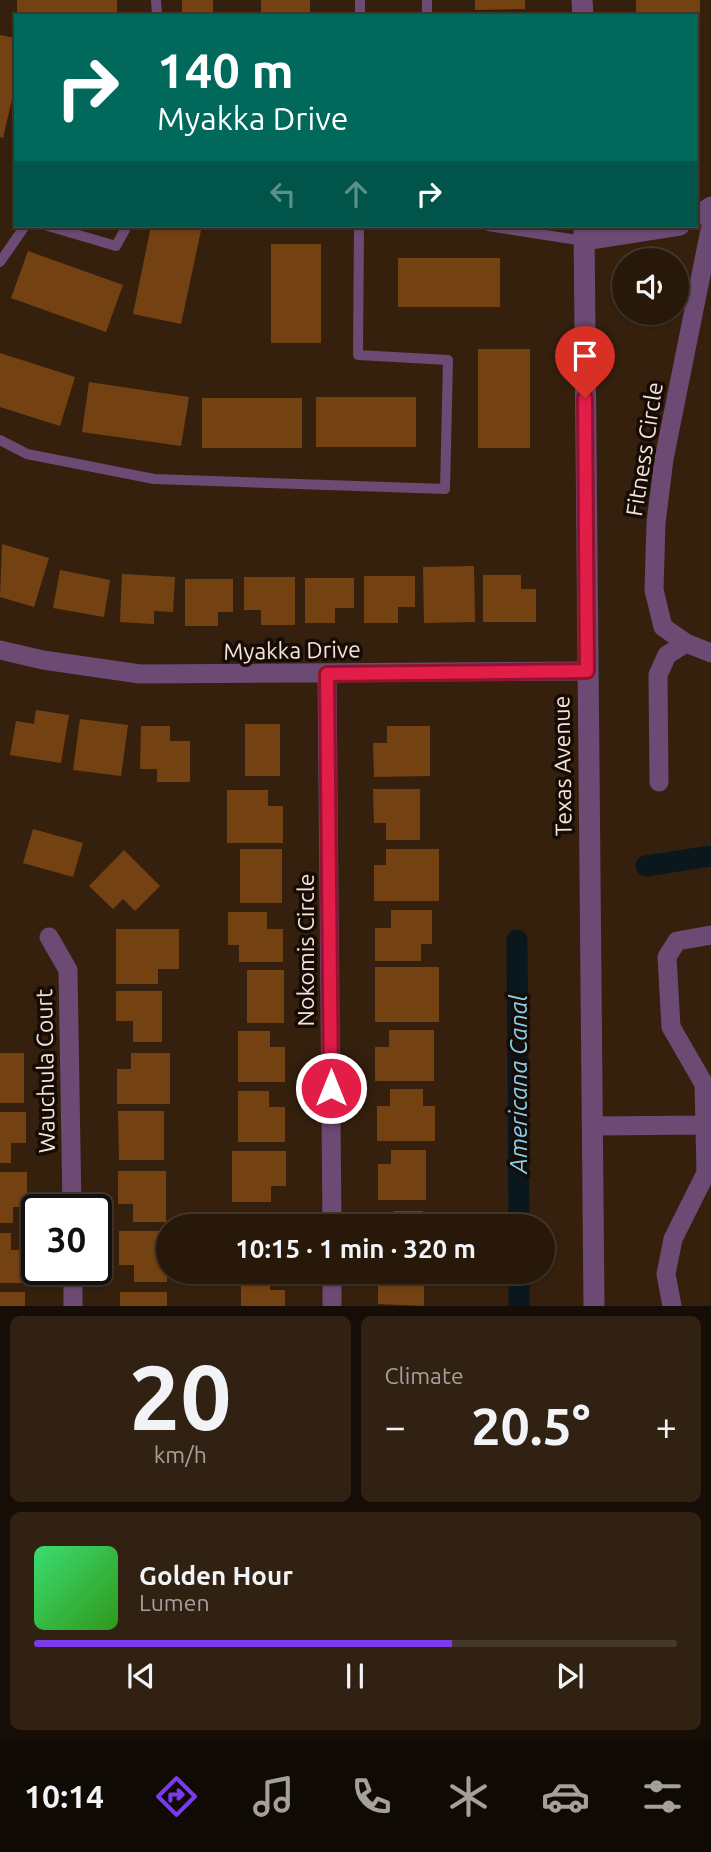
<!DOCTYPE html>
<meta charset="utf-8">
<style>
body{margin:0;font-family:Ubuntu,sans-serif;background:#302113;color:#f1f3f6;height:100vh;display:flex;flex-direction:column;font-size:26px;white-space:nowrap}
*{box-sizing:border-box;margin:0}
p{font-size:23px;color:#a5a09c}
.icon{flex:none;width:38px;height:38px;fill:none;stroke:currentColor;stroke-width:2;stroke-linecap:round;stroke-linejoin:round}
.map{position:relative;height:1306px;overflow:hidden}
.side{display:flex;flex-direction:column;gap:10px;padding:10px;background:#160d06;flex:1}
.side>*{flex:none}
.banner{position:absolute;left:14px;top:14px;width:684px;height:214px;border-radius:0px;box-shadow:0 2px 5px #0004,0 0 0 2px #44372b;background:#00695c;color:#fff;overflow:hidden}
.buttons{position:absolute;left:612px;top:248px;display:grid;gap:14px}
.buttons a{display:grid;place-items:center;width:77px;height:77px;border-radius:50%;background:#28180a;box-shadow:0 2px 5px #0004,0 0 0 2px #44372b;font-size:35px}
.speed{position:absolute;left:21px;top:1194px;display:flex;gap:14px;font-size:35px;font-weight:700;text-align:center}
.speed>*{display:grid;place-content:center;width:91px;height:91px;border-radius:50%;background:#28180a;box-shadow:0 2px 5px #0004,0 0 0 2px #44372b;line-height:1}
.speed .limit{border:4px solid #111;border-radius:10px;background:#fff;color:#111}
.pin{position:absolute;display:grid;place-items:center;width:60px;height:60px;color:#fff;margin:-72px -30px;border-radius:50% 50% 50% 0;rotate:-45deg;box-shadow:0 0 7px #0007}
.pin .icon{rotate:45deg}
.me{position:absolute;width:77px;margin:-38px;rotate:0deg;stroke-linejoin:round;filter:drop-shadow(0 0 5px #0008)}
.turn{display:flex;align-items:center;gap:24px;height:147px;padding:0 28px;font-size:32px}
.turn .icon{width:91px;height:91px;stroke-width:2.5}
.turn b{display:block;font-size:49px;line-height:60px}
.lanes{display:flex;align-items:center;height:66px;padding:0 28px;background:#0003;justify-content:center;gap:35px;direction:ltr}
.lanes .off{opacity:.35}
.big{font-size:52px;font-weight:600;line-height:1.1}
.side .tile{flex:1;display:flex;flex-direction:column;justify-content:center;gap:10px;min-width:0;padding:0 24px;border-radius:10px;background:#302113}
.side .dial{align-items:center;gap:0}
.dial b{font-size:91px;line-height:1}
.song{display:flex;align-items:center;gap:21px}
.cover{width:84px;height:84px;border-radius:10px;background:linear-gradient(135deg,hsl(140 70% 55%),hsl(110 70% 35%))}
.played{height:7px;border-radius:4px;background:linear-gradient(90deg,#7c3aed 65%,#44372b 65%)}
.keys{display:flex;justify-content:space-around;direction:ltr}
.heat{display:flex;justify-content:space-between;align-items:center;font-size:38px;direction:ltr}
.side .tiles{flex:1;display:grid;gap:10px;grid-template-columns:1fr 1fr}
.tile:last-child{grid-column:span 2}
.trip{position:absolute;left:156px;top:1214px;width:399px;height:70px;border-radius:35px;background:#28180a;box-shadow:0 2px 5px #0004,0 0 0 2px #44372b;font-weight:600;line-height:70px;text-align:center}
.dock{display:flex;height:112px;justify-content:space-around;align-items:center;background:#100a04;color:#a5a09c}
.dock .icon{width:49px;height:49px}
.dock .active{color:#7c3aed}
.dock b{font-size:32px;color:#f1f3f6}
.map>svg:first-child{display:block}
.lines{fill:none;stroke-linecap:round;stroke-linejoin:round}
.canal{stroke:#0a181e;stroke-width:21}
.building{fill:#744212}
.service{stroke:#6c4a74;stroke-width:10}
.minor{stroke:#6c4a74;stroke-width:19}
.tertiary{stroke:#6c4a74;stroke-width:21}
.route-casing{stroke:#92132f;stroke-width:18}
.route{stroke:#e11d48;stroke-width:12}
.labels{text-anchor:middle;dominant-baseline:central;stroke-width:7;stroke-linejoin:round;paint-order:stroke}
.street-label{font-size:23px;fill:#f3e4d9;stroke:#160c05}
.water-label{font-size:24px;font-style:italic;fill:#87d0f1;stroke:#160c05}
</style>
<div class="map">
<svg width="711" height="1306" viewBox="0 0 711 1306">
<rect width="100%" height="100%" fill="#35200e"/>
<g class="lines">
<path class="canal" d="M 646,866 L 711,856
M 517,940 L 519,1227
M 519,1272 L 519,1306"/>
</g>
<path class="building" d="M 17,0 L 117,0 L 117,16 L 17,16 Z
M 182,0 L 213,0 L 213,16 L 182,16 Z
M 261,0 L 310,0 L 310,16 L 261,16 Z
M 475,0 L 525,0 L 525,9 L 475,10 Z
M 636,0 L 700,0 L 700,57 L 696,57 L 696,16 L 636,16 Z
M 0,35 L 16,38 L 16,82 L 3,138 L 0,137 Z
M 151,226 L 202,226 L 181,324 L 133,314 Z
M 271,244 L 321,244 L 321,343 L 271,343 Z
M 28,251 L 123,285 L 106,332 L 11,298 Z
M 398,258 L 500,258 L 500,307 L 398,307 Z
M 478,349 L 530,349 L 530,448 L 478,448 Z
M 0,353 L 75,377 L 60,426 L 0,407 Z
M 89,382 L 189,397 L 181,446 L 82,432 Z
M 316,397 L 416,397 L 416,447 L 316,447 Z
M 202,398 L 302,398 L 302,448 L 202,448 Z
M 2,544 L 49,558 L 34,607 L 0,597 Z
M 474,566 L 475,622 L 424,623 L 423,567 Z
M 60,570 L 110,580 L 104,617 L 53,608 Z
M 122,574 L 175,577 L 173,612 L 154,611 L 154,624 L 120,622 Z
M 483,575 L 521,575 L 521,589 L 536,589 L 536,622 L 483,622 Z
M 364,576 L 415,576 L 415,607 L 398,607 L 398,623 L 364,623 Z
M 244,577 L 295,577 L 295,625 L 261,625 L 261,610 L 244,610 Z
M 305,578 L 354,578 L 354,608 L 335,608 L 335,623 L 305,623 Z
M 185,579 L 233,579 L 233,612 L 218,612 L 218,626 L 185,626 Z
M 36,710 L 69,715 L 61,763 L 10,755 L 16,721 L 34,724 Z
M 80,719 L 128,725 L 121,776 L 73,770 Z
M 245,724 L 280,724 L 280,776 L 245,776 Z
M 141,726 L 170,726 L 170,741 L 190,741 L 190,782 L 157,782 L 157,769 L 140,769 Z
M 387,726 L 430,726 L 430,776 L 374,777 L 373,743 L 387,743 Z
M 373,789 L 420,789 L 420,840 L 386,840 L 386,823 L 374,823 Z
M 227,790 L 268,790 L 268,806 L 283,806 L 283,843 L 227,843 Z
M 33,829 L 83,843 L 73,877 L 23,863 Z
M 240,849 L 282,849 L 282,903 L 240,903 Z
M 386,849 L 439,849 L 439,901 L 374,901 L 374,865 L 386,865 Z
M 124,850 L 160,886 L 135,911 L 123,899 L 113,909 L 89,886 Z
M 391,910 L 432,910 L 432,944 L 421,944 L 421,961 L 375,961 L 375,928 L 391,928 Z
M 228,912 L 267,912 L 267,929 L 283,929 L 283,962 L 239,962 L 239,945 L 228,945 Z
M 116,929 L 179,929 L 179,969 L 158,969 L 158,984 L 116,984 Z
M 375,967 L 439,967 L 439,1022 L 375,1022 Z
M 247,970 L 284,970 L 284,1023 L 247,1023 Z
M 116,991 L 162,991 L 162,1042 L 133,1042 L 133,1021 L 116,1021 Z
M 389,1030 L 434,1030 L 434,1081 L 375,1081 L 375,1047 L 389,1047 Z
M 238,1031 L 270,1031 L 270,1047 L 285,1047 L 285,1082 L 238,1082 Z
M 0,1053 L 24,1053 L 24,1103 L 0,1103 Z
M 131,1053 L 170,1053 L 170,1104 L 117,1104 L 117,1069 L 131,1069 Z
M 390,1089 L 423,1089 L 423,1106 L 435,1106 L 435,1141 L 377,1141 L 377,1106 L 390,1106 Z
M 238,1091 L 269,1091 L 269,1107 L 285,1107 L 285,1142 L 238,1142 Z
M 118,1111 L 164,1111 L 164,1160 L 119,1160 Z
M 0,1112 L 26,1112 L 26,1143 L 11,1143 L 11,1163 L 0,1163 Z
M 391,1150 L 426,1150 L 426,1200 L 378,1200 L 378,1164 L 391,1164 Z
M 232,1151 L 286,1151 L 286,1186 L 271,1186 L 271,1202 L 232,1202 Z
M 118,1171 L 166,1171 L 166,1222 L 133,1222 L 133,1204 L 118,1204 Z
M 0,1172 L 27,1172 L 27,1207 L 13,1207 L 13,1223 L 0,1223 Z
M 394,1211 L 423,1211 L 423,1227 L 394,1227 Z
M 241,1212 L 270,1212 L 270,1227 L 241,1227 Z
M 119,1231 L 167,1231 L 167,1282 L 134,1282 L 134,1265 L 119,1265 Z
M 0,1233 L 11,1233 L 11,1250 L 26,1250 L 26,1283 L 0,1283 Z
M 378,1272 L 424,1272 L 424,1306 L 378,1304 Z
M 241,1273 L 270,1273 L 270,1290 L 285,1290 L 285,1306 L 241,1306 Z
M 0,1292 L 25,1292 L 25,1306 L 0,1306 Z
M 120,1292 L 167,1292 L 167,1306 L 120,1306 Z"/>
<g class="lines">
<path class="service" d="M 156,0 L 157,16
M 427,0 L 427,16
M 360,16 L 360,0
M 48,226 L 116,246 L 127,226
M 488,226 L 584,241
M 0,262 L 25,226
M 0,440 L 27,454 L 154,479 L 445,489 L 448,360 L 358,355 L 359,226"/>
<path class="minor" d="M 696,216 L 711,206
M 711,225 L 664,459 L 656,523 L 654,590 L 663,627 L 686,643 L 711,653
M 584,241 L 680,226
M 0,650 L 43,660 L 140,674 L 587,671
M 327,674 L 332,1227
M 659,782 L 658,675 L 667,655 L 686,643
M 49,937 L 68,970 L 72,1209
M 594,1126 L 705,1125
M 73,1269 L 73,1306
M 332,1272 L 332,1306
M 672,1306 L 666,1274 L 673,1239 L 706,1173 L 704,1084 L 671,1027 L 667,957 L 677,941 L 711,935"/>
<path class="tertiary" d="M 582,0 L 583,16
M 584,226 L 594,1306"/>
</g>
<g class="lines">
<defs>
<path id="route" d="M 331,1088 L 327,674 L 587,671 L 585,398"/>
</defs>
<use href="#route" class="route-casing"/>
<use href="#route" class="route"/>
</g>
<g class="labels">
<g class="street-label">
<text transform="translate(644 449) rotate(-81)">Fitness Circle</text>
<text transform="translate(292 650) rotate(-1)">Myakka Drive</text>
<text transform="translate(562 766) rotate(-91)">Texas Avenue</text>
<text transform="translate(305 950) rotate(-90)">Nokomis Circle</text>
<text transform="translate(45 1071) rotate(-91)">Wauchula Court</text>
</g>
<g class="water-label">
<text transform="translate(518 1084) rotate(-90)">Americana Canal</text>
</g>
</g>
</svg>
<div class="buttons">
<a><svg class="icon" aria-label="sound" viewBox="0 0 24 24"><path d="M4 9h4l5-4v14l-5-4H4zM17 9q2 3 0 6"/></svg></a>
</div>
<div class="speed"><div class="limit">30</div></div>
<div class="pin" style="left:585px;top:398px;background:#d93025"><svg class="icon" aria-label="arrive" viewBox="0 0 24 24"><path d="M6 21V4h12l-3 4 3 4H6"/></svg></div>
<svg class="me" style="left:331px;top:1088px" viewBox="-20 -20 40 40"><circle r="17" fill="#e11d48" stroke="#fff" stroke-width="3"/><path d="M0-11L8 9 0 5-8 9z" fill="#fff"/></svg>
<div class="trip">10:15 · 1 min · 320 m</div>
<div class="banner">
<div class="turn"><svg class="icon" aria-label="right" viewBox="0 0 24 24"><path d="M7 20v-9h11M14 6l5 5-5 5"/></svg><div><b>140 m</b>Myakka Drive</div></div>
<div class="lanes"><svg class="icon off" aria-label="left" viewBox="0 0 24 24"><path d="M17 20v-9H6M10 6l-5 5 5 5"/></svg><svg class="icon off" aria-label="ahead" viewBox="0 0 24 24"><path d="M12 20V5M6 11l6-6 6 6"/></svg><svg class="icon" aria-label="right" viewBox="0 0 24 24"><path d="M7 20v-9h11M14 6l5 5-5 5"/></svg></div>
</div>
</div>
<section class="side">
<div class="tiles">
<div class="tile dial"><b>20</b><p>km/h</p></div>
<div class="tile"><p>Climate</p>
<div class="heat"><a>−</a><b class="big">20.5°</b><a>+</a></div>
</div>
<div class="tile">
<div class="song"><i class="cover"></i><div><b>Golden Hour</b><p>Lumen</p></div></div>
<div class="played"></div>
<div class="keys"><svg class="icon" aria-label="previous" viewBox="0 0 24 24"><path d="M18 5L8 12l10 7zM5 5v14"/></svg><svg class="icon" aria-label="pause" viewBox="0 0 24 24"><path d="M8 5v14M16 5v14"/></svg><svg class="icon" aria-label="next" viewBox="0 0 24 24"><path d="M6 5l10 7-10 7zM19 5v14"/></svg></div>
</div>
</div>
</section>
<nav class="dock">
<b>10:14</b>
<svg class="icon active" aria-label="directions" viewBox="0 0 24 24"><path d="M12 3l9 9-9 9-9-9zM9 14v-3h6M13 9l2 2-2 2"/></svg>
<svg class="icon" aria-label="music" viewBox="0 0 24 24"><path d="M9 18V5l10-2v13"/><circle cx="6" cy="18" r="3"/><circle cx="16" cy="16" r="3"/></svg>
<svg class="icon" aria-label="phone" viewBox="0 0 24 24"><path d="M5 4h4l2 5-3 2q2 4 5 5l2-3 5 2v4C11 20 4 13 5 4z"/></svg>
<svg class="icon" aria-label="climate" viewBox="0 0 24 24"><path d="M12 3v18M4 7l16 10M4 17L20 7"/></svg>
<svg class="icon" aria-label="car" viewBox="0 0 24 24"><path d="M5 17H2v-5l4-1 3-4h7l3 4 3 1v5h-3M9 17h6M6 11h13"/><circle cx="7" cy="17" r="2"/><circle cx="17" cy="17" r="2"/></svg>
<svg class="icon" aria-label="filters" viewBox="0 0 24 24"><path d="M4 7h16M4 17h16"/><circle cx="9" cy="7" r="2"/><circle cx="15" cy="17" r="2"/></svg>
</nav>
